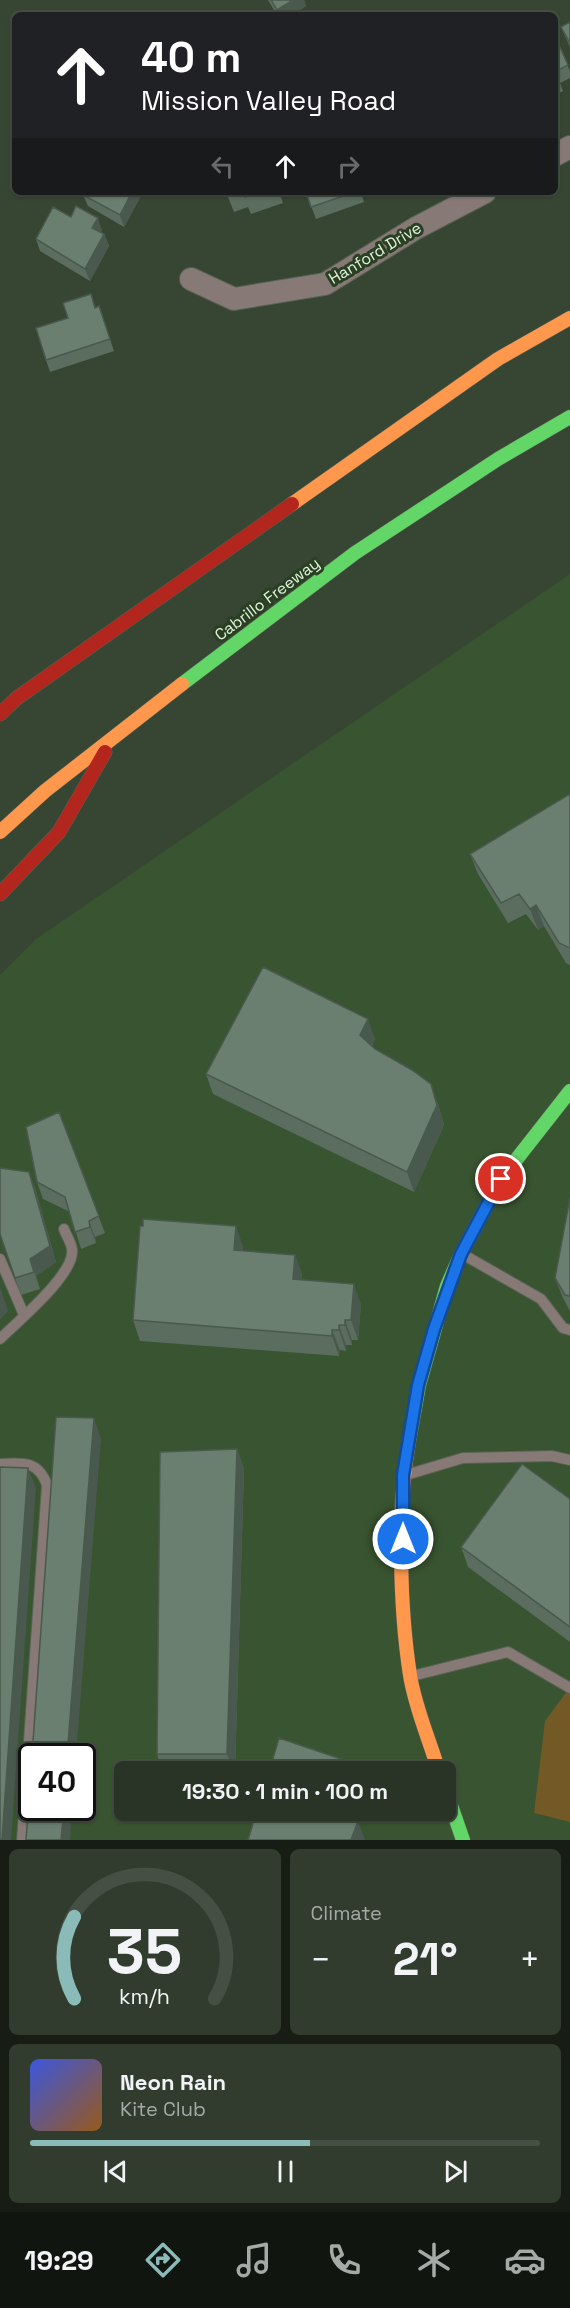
<!DOCTYPE html>
<meta charset="utf-8">
<style>
body{margin:0;font-family:"Space Grotesk",sans-serif;background:#313c2e;color:#f1f3f6;height:100vh;display:flex;flex-direction:column;font-size:22px;white-space:nowrap}
*{box-sizing:border-box;margin:0}
p{font-size:20px;color:#a5aaa7}
.icon{flex:none;width:33px;height:33px;fill:none;stroke:currentColor;stroke-width:2;stroke-linecap:round;stroke-linejoin:round}
.map{position:relative;height:1840px;overflow:hidden}
.panel{display:flex;flex-direction:column;gap:9px;padding:9px;background:#171d15;flex:1}
.panel>*{flex:none}
.guide{position:absolute;left:12px;top:12px;width:546px;height:183px;border-radius:9px;box-shadow:0 2px 4px #0004,0 0 0 2px #454f43;background:#202124;color:#fff;overflow:hidden}
.speed{position:absolute;left:18px;top:1743px;display:flex;gap:12px;font-size:30px;font-weight:700;text-align:center}
.speed>*{display:grid;place-content:center;width:78px;height:78px;border-radius:50%;background:#293426;box-shadow:0 2px 4px #0004,0 0 0 2px #454f43;line-height:1}
.speed .limit{border:3px solid #111;border-radius:9px;background:#fff;color:#111}
.pin{position:absolute;display:grid;place-items:center;width:51px;height:51px;color:#fff;margin:-26px;border:3px solid #fff;border-radius:50%;box-shadow:0 2px 6px #0007}
.me{position:absolute;width:66px;margin:-33px;rotate:0deg;stroke-linejoin:round;filter:drop-shadow(0 0 4px #0008)}
.turn{display:flex;align-items:center;gap:21px;height:126px;padding:0 30px;font-size:27px}
.turn .icon{width:78px;height:78px;stroke-width:2.5}
.turn b{display:block;font-size:42px;line-height:51px}
.lanes{display:flex;align-items:center;height:57px;padding:0 30px;background:#0003;justify-content:center;gap:30px;direction:ltr}
.lanes .off{opacity:.35}
.big{font-size:45px;font-weight:600;line-height:1.1}
.panel .widget{flex:1;display:flex;flex-direction:column;justify-content:center;gap:9px;min-width:0;padding:0 21px;border-radius:9px;background:#313c2e}
.panel .dial{align-items:center;gap:0}
.dial svg{height:156px;overflow:visible;fill:none;stroke:#454f43;stroke-width:7;stroke-linecap:round;text-anchor:middle}
.dial text{fill:#f1f3f6;stroke:none}
.song{display:flex;align-items:center;gap:18px}
.cover{width:72px;height:72px;border-radius:9px;background:linear-gradient(135deg,hsl(230 70% 55%),hsl(30 70% 35%))}
.played{height:6px;border-radius:3px;background:linear-gradient(90deg,#8bbbb9 55%,#454f43 55%)}
.keys{display:flex;justify-content:space-around;direction:ltr}
.heat{display:flex;justify-content:space-between;align-items:center;font-size:33px;direction:ltr}
.panel .tiles{flex:1;display:grid;gap:9px;grid-template-columns:1fr 1fr}
.widget:last-child{grid-column:span 2}
.trip{position:absolute;left:114px;top:1761px;width:342px;height:60px;border-radius:9px;background:#293426;box-shadow:0 2px 4px #0004,0 0 0 2px #454f43;font-weight:600;line-height:60px;text-align:center}
.dock{display:flex;height:96px;justify-content:space-around;align-items:center;background:#10150f;color:#a5aaa7}
.dock .icon{width:42px;height:42px}
.dock .on{color:#8bbbb9}
.dock b{font-size:27px;color:#f1f3f6}
.map>svg:first-child{display:block}
.built{fill:#395430;fill-rule:evenodd}
.green{fill:#725926}
.lines{fill:none;stroke-linecap:round;stroke-linejoin:round}
.lane-casing{stroke:#576253;stroke-width:12}
.street-casing{stroke:#576253;stroke-width:24}
.fast-casing{stroke:#576253;stroke-width:15}
.slow-casing{stroke:#576253;stroke-width:15}
.jam-casing{stroke:#576253;stroke-width:15}
.lane{stroke:#877976;stroke-width:10}
.street{stroke:#877976;stroke-width:22}
.fast{stroke:#63d668;stroke-width:14}
.slow{stroke:#ff974d;stroke-width:14}
.jam{stroke:#b3261e;stroke-width:14}
.wall{fill:#5b6d5f}
.shaded-wall{fill:#4a594e}
.building{fill:#6a7f6f;stroke:#4a594e;stroke-width:1.5}
.route-casing{stroke:#114b97;stroke-width:15}
.route{stroke:#1a73e8;stroke-width:10}
.labels{text-anchor:middle;dominant-baseline:central;stroke-width:6;stroke-linejoin:round;paint-order:stroke}
.street-label{font-size:16px;fill:#e2f1de;stroke:#294122}
</style>
<div class="map">
<svg width="570" height="1840" viewBox="0 0 570 1840">
<rect width="100%" height="100%" fill="#374533"/>
<path class="built" d="M 570,574 L 570,1840 L 0,1840 L 0,975 L 36,939 ZM 32,1756 L 82,1756 L 82,1808 L 32,1808 ZM 124,1772 L 446,1772 L 446,1810 L 124,1810 Z"/>
<path class="green" d="M 570,1687 L 570,1822 L 534,1813 L 545,1721 Z"/>
<g class="lines">
<defs>
<path id="lane" d="M 464,1255 L 541,1299 L 563,1328 L 570,1330
M 0,1259 L 24,1315
M 0,1339 C 17,1322 75,1274 72,1250 C 72,1244 66,1235 64,1229
M 0,1464 C 23,1463 38,1460 47,1485 L 22,1840
M 406,1475 L 463,1458 L 552,1456 L 570,1460
M 412,1676 L 508,1652 L 570,1688"/>
<path id="street" d="M 555,155 L 570,147
M 191,279 L 234,299 L 325,284 L 416,228 L 485,192"/>
<path id="fast" d="M 182,684 L 355,553 L 498,459 L 570,417
M 408,1447 L 419,1385 L 447,1286 L 461,1254 L 501,1179 L 570,1091
M 446,1791 L 463,1840"/>
<path id="slow" d="M 292,504 L 498,359 L 570,318
M 0,832 L 45,791 L 182,684
M 408,1447 C 397,1510 400,1611 410,1675 C 415,1708 430,1741 439,1772"/>
<path id="jam" d="M 0,714 L 17,698 L 292,504
M 0,894 L 59,832 L 105,752"/>
</defs>
<use href="#lane" class="lane-casing"/>
<use href="#street" class="street-casing"/>
<use href="#fast" class="fast-casing"/>
<use href="#slow" class="slow-casing"/>
<use href="#jam" class="jam-casing"/>
<use href="#lane" class="lane"/>
<use href="#street" class="street"/>
<use href="#fast" class="fast"/>
<use href="#slow" class="slow"/>
<use href="#jam" class="jam"/>
</g>
<path class="wall" d="M 268,0 L 304,0 L 306,6 L 292,15 L 277,15 Z
M 570,22 L 570,47 L 566,38 L 561,27 Z
M 555,36 L 570,71 L 570,78 L 560,83 L 563,91 L 555,95 Z
M 85,192 L 142,192 L 142,194 L 124,227 L 88,206 L 83,195 Z
M 161,192 L 175,192 L 163,196 Z
M 226,192 L 279,192 L 283,203 L 251,214 L 248,207 L 234,212 Z
M 306,192 L 361,192 L 364,202 L 316,219 Z
M 373,192 L 383,192 L 375,196 Z
M 71,217 L 102,230 L 101,232 L 104,234 L 109,246 L 90,281 L 40,251 L 36,239 Z
M 99,306 L 114,351 L 50,372 L 46,360 L 68,318 Z
M 570,794 L 570,965 L 566,963 L 544,926 L 538,930 L 526,914 L 508,923 L 478,874 L 470,854 Z
M 375,1039 L 372,1046 L 438,1104 L 444,1125 L 414,1192 L 213,1094 L 206,1074 Z
M 59,1112 L 105,1233 L 95,1237 L 96,1243 L 81,1249 L 70,1212 L 43,1199 L 37,1182 Z
M 29,1172 L 35,1188 L 56,1262 L 36,1276 L 40,1289 L 21,1295 L 15,1278 Z
M 570,1198 L 570,1311 L 563,1298 L 555,1278 Z
M 243,1246 L 243,1251 L 295,1255 L 302,1275 L 302,1280 L 361,1304 L 358,1340 L 352,1340 L 352,1345 L 346,1345 L 346,1351 L 340,1350 L 339,1356 L 140,1341 L 133,1320 Z
M 237,1449 L 244,1469 L 235,1772 L 163,1772 L 157,1754 Z
M 570,1499 L 570,1642 L 468,1567 L 461,1547 Z"/>
<path class="shaded-wall" d="M 293,0 L 304,0 L 306,6 L 292,15 L 279,15 L 277,10 Z
M 132,192 L 142,192 L 142,194 L 124,227 L 120,215 Z
M 98,218 L 102,230 L 97,240 L 92,228 Z
M 104,234 L 109,246 L 90,281 L 85,269 Z
M 536,905 L 544,926 L 538,930 L 530,909 Z
M 368,1019 L 375,1039 L 367,1055 L 360,1035 Z
M 431,1084 L 438,1104 L 444,1125 L 414,1192 L 407,1172 Z
M 29,1172 L 35,1188 L 56,1262 L 36,1276 L 40,1289 L 30,1259 Z
M 89,1221 L 95,1237 L 96,1243 L 90,1227 Z
M 236,1226 L 243,1246 L 242,1270 L 234,1250 Z
M 295,1255 L 302,1275 L 300,1299 L 293,1279 Z
M 354,1284 L 361,1304 L 358,1340 L 351,1320 Z
M 0,1287 L 8,1311 L 0,1320 Z
M 345,1320 L 352,1340 L 352,1345 L 345,1325 Z
M 339,1325 L 346,1345 L 346,1351 L 339,1330 Z
M 332,1330 L 340,1350 L 339,1356 L 332,1336 Z
M 94,1418 L 101,1439 L 76,1756 L 67,1756 Z
M 237,1449 L 244,1469 L 235,1772 L 234,1772 L 227,1754 Z
M 28,1468 L 36,1488 L 11,1840 L 2,1840 Z
M 350,1762 L 354,1772 L 347,1772 Z
M 64,1808 L 72,1808 L 70,1840 L 61,1840 Z
M 334,1810 L 348,1810 L 341,1832 Z
M 358,1821 L 365,1840 L 351,1840 Z"/>
<path class="building" d="M 271,0 L 293,0 L 277,10 Z
M 570,22 L 570,43 L 561,27 Z
M 555,36 L 568,65 L 555,72 Z
M 555,72 L 558,79 L 555,80 Z
M 85,192 L 132,192 L 120,215 L 83,195 Z
M 226,192 L 238,192 L 228,195 Z
M 243,192 L 259,192 L 245,197 Z
M 306,192 L 355,192 L 311,207 Z
M 76,206 L 98,218 L 92,228 L 104,234 L 85,269 L 36,239 L 53,207 L 71,217 Z
M 91,294 L 95,308 L 99,306 L 110,339 L 46,360 L 36,328 L 68,318 L 63,303 Z
M 570,794 L 570,948 L 559,943 L 536,905 L 530,909 L 519,894 L 501,903 L 470,854 Z
M 263,967 L 368,1019 L 360,1035 L 375,1049 L 412,1070 L 431,1084 L 437,1105 L 407,1172 L 206,1074 Z
M 59,1112 L 99,1216 L 89,1221 L 90,1227 L 75,1232 L 65,1197 L 37,1182 L 26,1127 Z
M 0,1168 L 29,1172 L 50,1246 L 30,1259 L 34,1272 L 15,1278 L 0,1234 Z
M 570,1198 L 570,1296 L 565,1295 L 555,1278 Z
M 143,1219 L 236,1226 L 234,1250 L 295,1255 L 293,1279 L 354,1284 L 351,1320 L 345,1320 L 345,1325 L 339,1325 L 339,1330 L 332,1330 L 332,1336 L 133,1320 L 140,1226 L 143,1226 Z
M 56,1417 L 94,1418 L 67,1756 L 32,1756 Z
M 237,1449 L 227,1754 L 157,1754 L 160,1452 Z
M 522,1464 L 570,1499 L 570,1627 L 461,1547 Z
M 0,1467 L 28,1468 L 2,1840 L 0,1840 Z
M 279,1738 L 350,1762 L 347,1772 L 269,1772 Z
M 32,1759 L 32,1808 L 64,1808 L 61,1840 L 26,1840 Z
M 257,1810 L 334,1810 L 334,1811 L 358,1821 L 351,1840 L 248,1840 Z"/>
<g class="lines">
<defs>
<path id="route" d="M 403,1539 L 403,1475 L 418,1385 L 434,1329 L 461,1254 L 501,1179"/>
</defs>
<use href="#route" class="route-casing"/>
<use href="#route" class="route"/>
</g>
<g class="labels">
<g class="street-label">
<text transform="translate(375 253) rotate(-31)">Hanford Drive</text>
<text transform="translate(267 599) rotate(-37)">Cabrillo Freeway</text>
</g>
</g>
</svg>
<div class="speed"><div class="limit">40</div></div>
<div class="pin" style="left:501px;top:1179px;background:#d93025"><svg class="icon" aria-label="arrive" viewBox="0 0 24 24"><path d="M6 21V4h12l-3 4 3 4H6"/></svg></div>
<svg class="me" style="left:403px;top:1539px" viewBox="-20 -20 40 40"><circle r="17" fill="#1a73e8" stroke="#fff" stroke-width="3"/><path d="M0-11L8 9 0 5-8 9z" fill="#fff"/></svg>
<div class="trip">19:30 · 1 min · 100 m</div>
<div class="guide">
<div class="turn"><svg class="icon" aria-label="ahead" viewBox="0 0 24 24"><path d="M12 20V5M6 11l6-6 6 6"/></svg><div><b>40 m</b>Mission Valley Road</div></div>
<div class="lanes"><svg class="icon off" aria-label="left" viewBox="0 0 24 24"><path d="M17 20v-9H6M10 6l-5 5 5 5"/></svg><svg class="icon" aria-label="ahead" viewBox="0 0 24 24"><path d="M12 20V5M6 11l6-6 6 6"/></svg><svg class="icon off" aria-label="right" viewBox="0 0 24 24"><path d="M7 20v-9h11M14 6l5 5-5 5"/></svg></div>
</div>
</div>
<section class="panel">
<div class="tiles">
<div class="widget dial"><svg viewBox="0 0 100 80">
<path d="M14 69A42 42 0 1 1 86 69"/>
<path d="M14 69A42 42 0 0 1 14 27" stroke="#8bbbb9"/>
<text x="50" y="56" font-size="32" font-weight="700">35</text>
<text x="50" y="72" font-size="11">km/h</text>
</svg></div>
<div class="widget"><p>Climate</p>
<div class="heat"><a>−</a><b class="big">21°</b><a>+</a></div>
</div>
<div class="widget">
<div class="song"><i class="cover"></i><div><b>Neon Rain</b><p>Kite Club</p></div></div>
<div class="played"></div>
<div class="keys"><svg class="icon" aria-label="previous" viewBox="0 0 24 24"><path d="M18 5L8 12l10 7zM5 5v14"/></svg><svg class="icon" aria-label="pause" viewBox="0 0 24 24"><path d="M8 5v14M16 5v14"/></svg><svg class="icon" aria-label="next" viewBox="0 0 24 24"><path d="M6 5l10 7-10 7zM19 5v14"/></svg></div>
</div>
</div>
</section>
<nav class="dock">
<b>19:29</b>
<svg class="icon on" aria-label="directions" viewBox="0 0 24 24"><path d="M12 3l9 9-9 9-9-9zM9 14v-3h6M13 9l2 2-2 2"/></svg>
<svg class="icon" aria-label="music" viewBox="0 0 24 24"><path d="M9 18V5l10-2v13"/><circle cx="6" cy="18" r="3"/><circle cx="16" cy="16" r="3"/></svg>
<svg class="icon" aria-label="phone" viewBox="0 0 24 24"><path d="M5 4h4l2 5-3 2q2 4 5 5l2-3 5 2v4C11 20 4 13 5 4z"/></svg>
<svg class="icon" aria-label="climate" viewBox="0 0 24 24"><path d="M12 3v18M4 7l16 10M4 17L20 7"/></svg>
<svg class="icon" aria-label="car" viewBox="0 0 24 24"><path d="M5 17H2v-5l4-1 3-4h7l3 4 3 1v5h-3M9 17h6M6 11h13"/><circle cx="7" cy="17" r="2"/><circle cx="17" cy="17" r="2"/></svg>
</nav>
